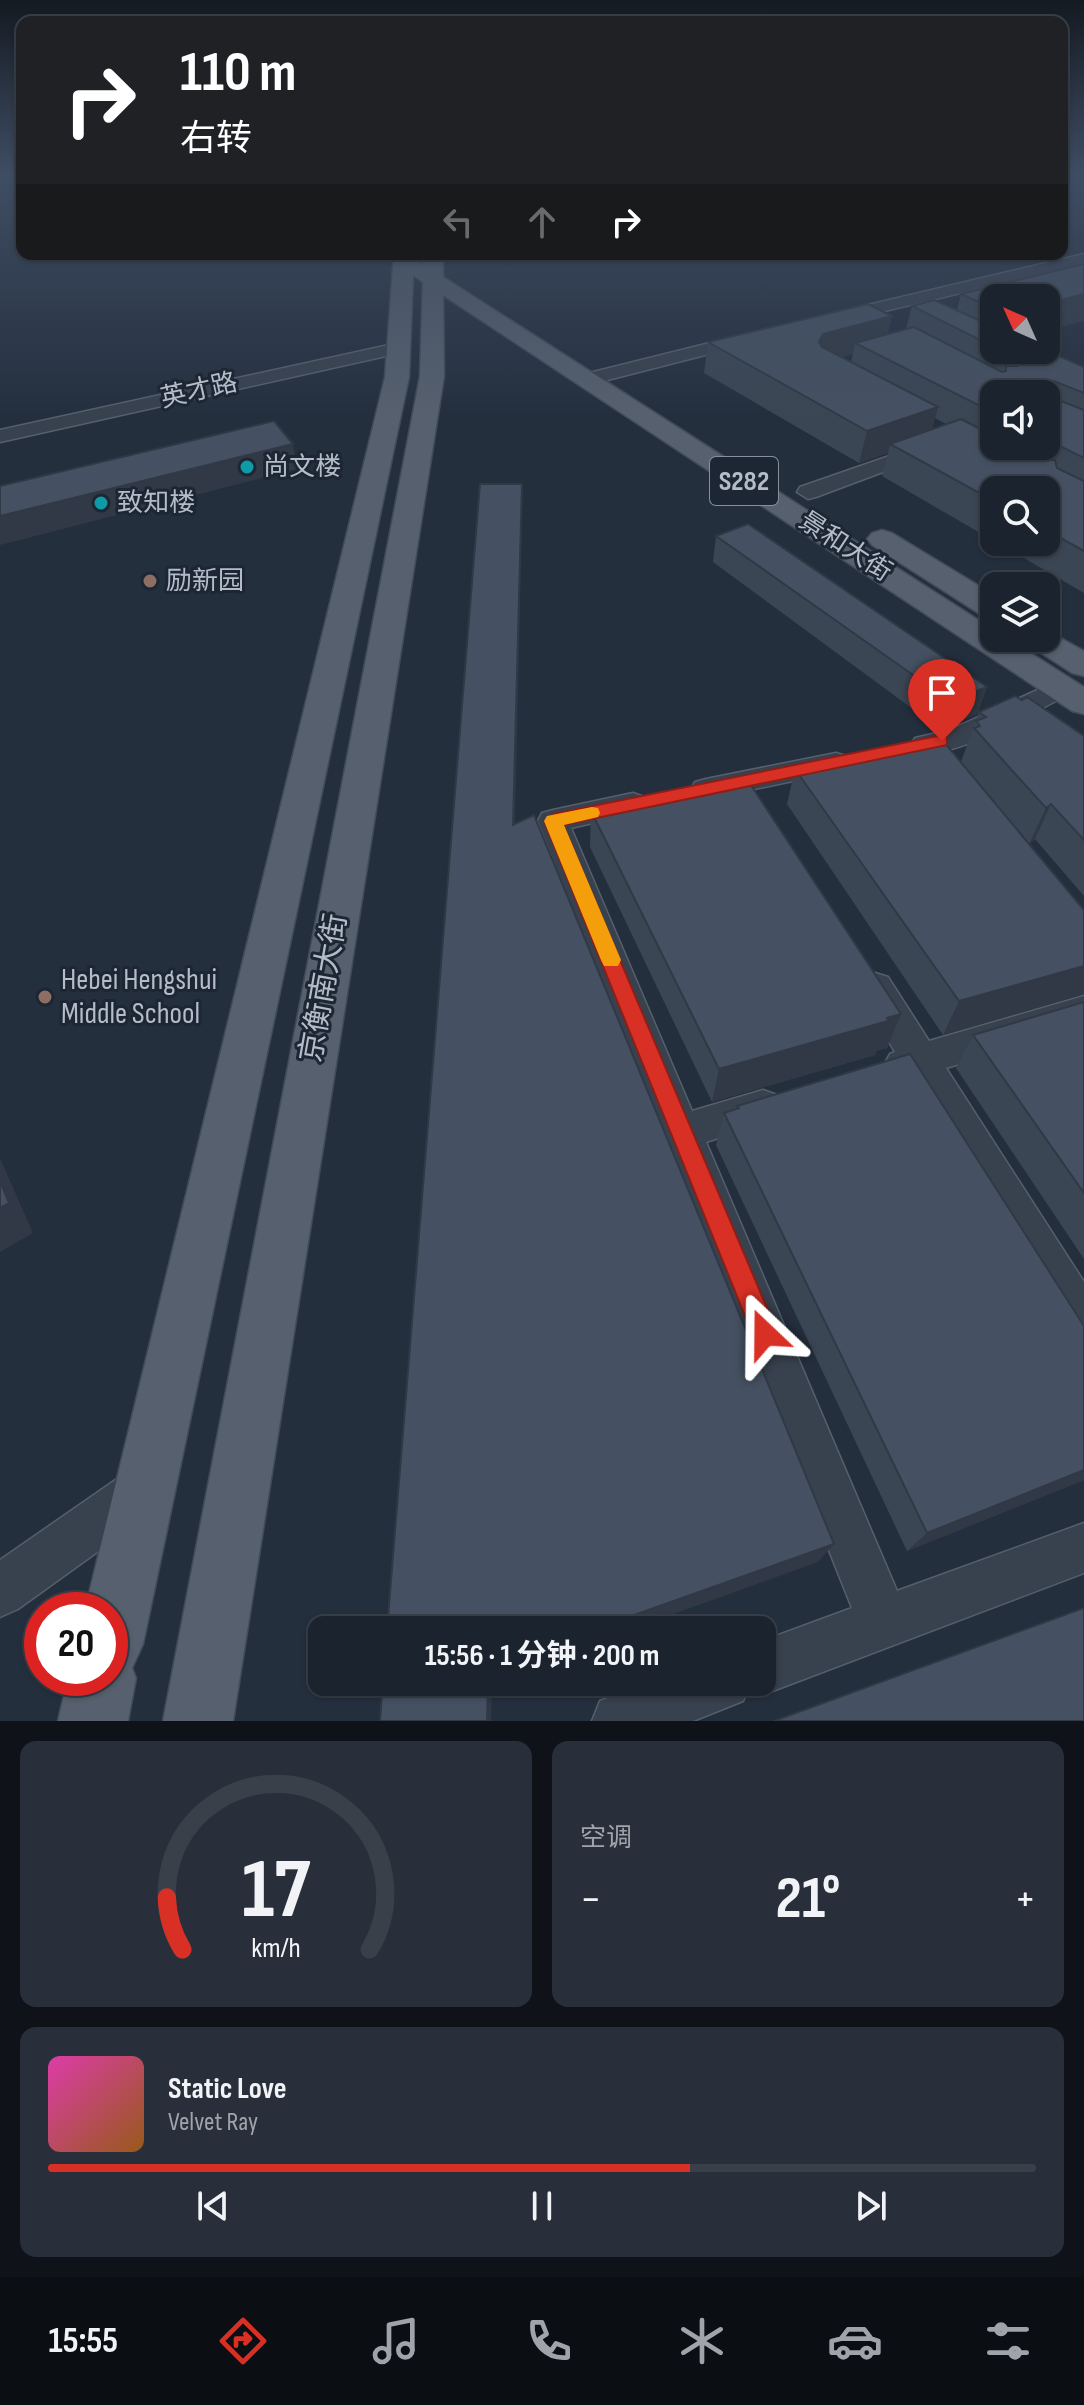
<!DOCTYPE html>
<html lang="zh">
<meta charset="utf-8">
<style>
body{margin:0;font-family:"Sofia Sans Condensed","Noto Sans SC",sans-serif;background:#282f3a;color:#f1f3f6;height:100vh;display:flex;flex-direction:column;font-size:30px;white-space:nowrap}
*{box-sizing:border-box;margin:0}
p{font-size:26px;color:#a0a4aa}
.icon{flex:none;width:44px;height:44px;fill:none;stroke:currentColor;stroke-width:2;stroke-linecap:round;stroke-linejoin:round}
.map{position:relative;height:1721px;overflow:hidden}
.panel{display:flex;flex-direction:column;gap:20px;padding:20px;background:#0f1319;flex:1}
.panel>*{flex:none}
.guide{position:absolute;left:16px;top:16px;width:1052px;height:244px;border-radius:16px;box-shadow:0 2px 6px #0004,0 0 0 2px #39404a;background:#202124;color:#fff;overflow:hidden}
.needle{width:52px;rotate:315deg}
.controls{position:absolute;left:980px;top:284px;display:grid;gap:16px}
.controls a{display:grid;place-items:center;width:80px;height:80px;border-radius:16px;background:#1b232e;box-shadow:0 2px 6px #0004,0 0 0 2px #39404a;font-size:40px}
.speed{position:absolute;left:24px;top:1592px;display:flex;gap:16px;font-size:40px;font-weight:700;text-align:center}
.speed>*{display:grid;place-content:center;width:104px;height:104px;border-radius:50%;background:#1b232e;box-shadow:0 2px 6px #0004,0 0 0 2px #39404a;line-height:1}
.speed .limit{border:12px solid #d22;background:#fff;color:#111}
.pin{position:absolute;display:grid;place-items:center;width:68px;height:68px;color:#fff;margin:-82px -34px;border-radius:50% 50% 50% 0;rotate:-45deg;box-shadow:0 0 8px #0007}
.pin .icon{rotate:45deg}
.me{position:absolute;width:88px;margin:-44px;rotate:337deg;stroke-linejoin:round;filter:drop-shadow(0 0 6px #0008)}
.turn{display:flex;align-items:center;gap:28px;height:168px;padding:0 32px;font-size:36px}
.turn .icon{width:104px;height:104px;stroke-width:2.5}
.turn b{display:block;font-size:56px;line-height:68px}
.lanes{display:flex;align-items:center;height:76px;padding:0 32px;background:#0003;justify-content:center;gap:40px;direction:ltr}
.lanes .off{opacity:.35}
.big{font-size:60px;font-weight:700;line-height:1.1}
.panel .widget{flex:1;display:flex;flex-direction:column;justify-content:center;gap:12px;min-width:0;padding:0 28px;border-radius:16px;background:#282f3a}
.panel .dial{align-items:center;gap:0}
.dial svg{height:208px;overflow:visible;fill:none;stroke:#39404a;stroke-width:7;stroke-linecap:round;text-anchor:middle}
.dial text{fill:#f1f3f6;stroke:none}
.song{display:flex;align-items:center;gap:24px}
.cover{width:96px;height:96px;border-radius:12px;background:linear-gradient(135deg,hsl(320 70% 55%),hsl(30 70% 35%))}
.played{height:8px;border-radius:4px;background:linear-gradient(90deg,#d93025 65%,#39404a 65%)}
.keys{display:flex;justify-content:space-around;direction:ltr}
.heat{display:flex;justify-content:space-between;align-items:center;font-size:44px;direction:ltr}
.panel .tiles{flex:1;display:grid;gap:20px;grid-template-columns:1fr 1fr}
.widget:last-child{grid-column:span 2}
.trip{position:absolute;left:308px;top:1616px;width:468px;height:80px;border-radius:16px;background:#1b232e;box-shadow:0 2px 6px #0004,0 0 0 2px #39404a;font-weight:700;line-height:80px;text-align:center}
.dock{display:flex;height:128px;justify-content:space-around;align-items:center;background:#0b0e12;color:#a0a4aa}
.dock .icon{width:56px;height:56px}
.dock .on{color:#d93025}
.dock b{font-size:36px;color:#f1f3f6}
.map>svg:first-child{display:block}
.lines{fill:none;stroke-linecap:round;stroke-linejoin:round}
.minor-casing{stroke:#565f6c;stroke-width:3}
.major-casing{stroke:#414a57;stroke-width:3}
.minor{fill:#38414e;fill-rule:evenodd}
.major{fill:#56606e;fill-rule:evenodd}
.wall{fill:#3b4654;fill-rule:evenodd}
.shaded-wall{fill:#303945}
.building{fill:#455162;stroke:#303945;stroke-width:2}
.route{fill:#d93025;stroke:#8d1f18;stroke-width:2}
.slow{fill:#f59e0b}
.culture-dot{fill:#0f9aa8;stroke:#1d2633;stroke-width:3}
.education-dot{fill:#8d6e63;stroke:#1d2633;stroke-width:3}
.labels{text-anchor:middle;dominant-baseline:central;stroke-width:6;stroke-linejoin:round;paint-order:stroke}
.far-street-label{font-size:26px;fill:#b4bcc9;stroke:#1d2633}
.far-poi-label{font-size:26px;fill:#b4bcc9;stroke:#1d2633;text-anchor:start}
.shield{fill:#1d2633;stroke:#878f9c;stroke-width:2}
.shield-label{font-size:28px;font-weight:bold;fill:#b4bcc9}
.poi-label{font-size:30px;fill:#b4bcc9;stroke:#1d2633;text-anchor:start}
.street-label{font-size:30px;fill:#b4bcc9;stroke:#1d2633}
</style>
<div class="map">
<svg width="1084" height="1721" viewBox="0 0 1084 1721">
<rect width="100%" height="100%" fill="#242f3e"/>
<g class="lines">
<defs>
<path id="minor" d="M 1084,254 L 1084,264 L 834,323 L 825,318 L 834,313 Z
M 750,333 L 756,334 L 759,338 L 756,342 L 588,385 L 579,379 L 581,375 Z
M 398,343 L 407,348 L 404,352 L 0,442 L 0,430 Z
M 924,444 L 931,446 L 934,450 L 931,454 L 816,497 L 808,499 L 797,492 L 800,487 Z
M 1061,679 L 1071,681 L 1075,687 L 1071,693 C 1035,711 952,762 915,752 L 911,745 L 915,738 L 950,730 Z
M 836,753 L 846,756 L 851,763 L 846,770 L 706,799 L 695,796 L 691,789 L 695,782 L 706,779 Z
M 633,793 L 644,797 L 648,804 L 644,811 L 571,828 L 692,1111 L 763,1090 L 777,1095 L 782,1107 L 777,1119 L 706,1142 L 897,1591 L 1084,1523 L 1084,1573 L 762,1695 L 748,1689 L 743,1701 L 693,1721 L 592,1721 L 600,1701 L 650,1682 L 762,1682 L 762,1641 L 852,1608 L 538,821 L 542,813 L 553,810 Z
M 875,973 L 888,977 L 929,1041 L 1084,996 L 1084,1026 L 946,1068 L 1084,1282 L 1084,1344 L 1068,1338 L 912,1079 L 903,1081 L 890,1076 L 884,1065 L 890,1054 L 895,1052 L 857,987 L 862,977 Z
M 144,1464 L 161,1472 L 169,1489 L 161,1506 L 18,1609 L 0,1617 L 0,1560 L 127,1472 Z"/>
<path id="major" d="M 394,254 L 414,254 L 413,261 L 423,264 L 423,254 L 443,254 L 443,277 L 994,630 L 994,638 L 1007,638 L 1084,687 L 1084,714 L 1072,711 L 443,295 L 444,376 L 233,1721 L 163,1721 L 420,376 L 423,282 L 413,275 L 409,377 L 143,1644 L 132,1668 L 136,1678 L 128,1721 L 58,1721 L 68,1678 L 110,1678 L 110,1610 L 85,1610 L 385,377 Z
M 882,530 L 892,533 L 994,595 L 994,618 L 983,616 L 872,545 L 867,539 L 872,533 Z
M 1046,630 L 1084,651 L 1084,676 L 1072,673 L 1029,645 L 1024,638 L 1046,638 Z"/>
</defs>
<use href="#minor" class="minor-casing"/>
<use href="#major" class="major-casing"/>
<use href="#minor" class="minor"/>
<use href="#major" class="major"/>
</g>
<path class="wall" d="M 961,294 L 994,298 L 994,350 L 1045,350 L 1084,367 L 1084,593 L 996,542 L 1046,542 L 1046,490 L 994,490 L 994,541 L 882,476 L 888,453 L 859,463 L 704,373 L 708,342 L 892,316 L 887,334 L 906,329 L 912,306 L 957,310 ZM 853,354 L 851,362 L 842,357 ZM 994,394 L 1046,394 L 1046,446 L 994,446 ZM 935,418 L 946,424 L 932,429 Z
M 716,536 L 987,687 L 977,714 L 940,729 L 713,562 Z
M 979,712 L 1084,736 L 1084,896 L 1035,839 L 1029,844 L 1084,910 L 1084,994 L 943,1035 L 787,804 L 795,769 L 961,762 Z
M 591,811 L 901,1014 L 887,1048 L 876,1051 L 875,1055 L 712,1102 L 590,847 Z
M 1084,1002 L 1084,1259 L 956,1068 L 973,1035 Z
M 737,1106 L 1084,1326 L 1084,1480 L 907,1551 L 716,1145 L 724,1113 L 737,1109 Z"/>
<path class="shaded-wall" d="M 1084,294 L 1084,321 L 1046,331 L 1046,304 Z
M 892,316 L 885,345 L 855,343 L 853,354 L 817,364 L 819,342 L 823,334 Z
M 938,407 L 930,438 L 890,444 L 888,453 L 859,463 L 867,431 Z
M 293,444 L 297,469 L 0,545 L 0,516 Z
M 522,484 L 522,517 L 514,860 L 513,825 Z
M 987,687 L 977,714 L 940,729 L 950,701 Z
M 1051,804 L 1035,839 L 1029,844 L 1046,808 Z
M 1084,966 L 1084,994 L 943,1035 L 959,1001 Z
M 901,1014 L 887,1048 L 876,1051 L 875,1055 L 712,1102 L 719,1069 Z
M 0,1158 L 33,1233 L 0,1252 Z
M 1084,1470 L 1084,1480 L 907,1551 L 927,1533 Z
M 834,1544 L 818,1562 L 629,1630 L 592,1630 Z
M 488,1682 L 492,1682 L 491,1721 L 487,1721 Z"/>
<path class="building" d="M 1084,264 L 1084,294 L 1046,304 L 1046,298 L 994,298 L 994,309 L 961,294 Z
M 934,300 L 994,327 L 994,347 L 912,306 Z
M 868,304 L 892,316 L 823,334 L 819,342 L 822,347 L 938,407 L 867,431 L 708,342 Z
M 914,327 L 1002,372 L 1006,371 L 1006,366 L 1017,366 L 1013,357 L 999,350 L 1045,350 L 1084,367 L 1084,393 L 1054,381 L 1056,399 L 1084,410 L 1084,458 L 1046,439 L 1046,394 L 994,394 L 994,413 L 855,343 Z
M 961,419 L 994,436 L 994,446 L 1013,446 L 1040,460 L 1055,460 L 1057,468 L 1084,481 L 1084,551 L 1046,530 L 1046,490 L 994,490 L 994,501 L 890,444 Z
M 274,421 L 293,444 L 0,516 L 0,486 Z
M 480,484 L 522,484 L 513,825 L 534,815 L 834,1544 L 592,1630 L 387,1630 Z
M 748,524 L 987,687 L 950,701 L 716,536 Z
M 1015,696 L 1022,700 L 1027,697 L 1084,736 L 1084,840 L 1051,804 L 1046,808 L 974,728 L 980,726 L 976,721 L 986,717 L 979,712 Z
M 939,736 L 1084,910 L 1084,966 L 959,1001 L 795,769 Z
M 745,776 L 901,1014 L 887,1018 L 888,1021 L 719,1069 L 591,811 Z
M 1084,1002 L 1084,1193 L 973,1035 Z
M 910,1054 L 1084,1326 L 1084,1470 L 927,1533 L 724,1113 L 739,1108 L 737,1106 Z
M 0,1181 L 9,1203 L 0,1208 Z
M 1084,1608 L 1084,1721 L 774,1721 Z
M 383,1682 L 488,1682 L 487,1721 L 380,1721 Z"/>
<linearGradient id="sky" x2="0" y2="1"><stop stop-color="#141a22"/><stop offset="0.42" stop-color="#3f4d63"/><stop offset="1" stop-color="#3f4d63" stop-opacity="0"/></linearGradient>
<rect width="1084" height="415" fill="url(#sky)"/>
<path class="route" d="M 942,735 L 947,737 L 947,745 L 563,825 L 778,1334 L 774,1343 L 765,1347 L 756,1343 L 544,821 L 553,814 Z"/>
<path class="slow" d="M 592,807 L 598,808 L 600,813 L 598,817 L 564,825 L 621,960 L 618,966 L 604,966 L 601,960 L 544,821 L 547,816 Z"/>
<g class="culture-dot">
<circle cx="247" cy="467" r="8"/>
<circle cx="101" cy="503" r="8"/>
</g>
<g class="education-dot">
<circle cx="150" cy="581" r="8"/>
<circle cx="45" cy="997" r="8"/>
</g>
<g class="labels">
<g class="far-street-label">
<text transform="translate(199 391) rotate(-13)">英才路</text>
<text transform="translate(845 547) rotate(33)">景和大街</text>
</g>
<g class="far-poi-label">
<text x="263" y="467">尚文楼</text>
<text x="117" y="503">致知楼</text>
<text x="166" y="581">励新园</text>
</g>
<rect class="shield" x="710" y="457" width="68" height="48" rx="6"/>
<g class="shield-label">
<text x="744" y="481">S282</text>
</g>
<g class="poi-label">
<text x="61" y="980">Hebei Hengshui<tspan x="61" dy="34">Middle School</tspan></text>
</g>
<g class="street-label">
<text transform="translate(324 988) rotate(-80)">京衡南大街</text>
</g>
</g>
</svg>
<div class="controls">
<a><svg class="needle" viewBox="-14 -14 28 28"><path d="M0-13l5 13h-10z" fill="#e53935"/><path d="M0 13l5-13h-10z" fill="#a0a4aa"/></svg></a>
<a><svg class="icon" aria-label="sound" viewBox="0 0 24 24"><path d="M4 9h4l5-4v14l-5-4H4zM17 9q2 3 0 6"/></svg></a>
<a><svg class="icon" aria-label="search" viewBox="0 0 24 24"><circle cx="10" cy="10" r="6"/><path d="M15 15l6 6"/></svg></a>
<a><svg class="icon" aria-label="layers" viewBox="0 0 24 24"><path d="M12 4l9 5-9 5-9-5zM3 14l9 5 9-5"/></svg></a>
</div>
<div class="speed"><div class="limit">20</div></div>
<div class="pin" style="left:942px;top:741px;background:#d93025"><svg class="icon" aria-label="arrive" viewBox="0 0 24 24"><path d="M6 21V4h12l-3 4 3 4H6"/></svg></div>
<svg class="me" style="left:765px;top:1334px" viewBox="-20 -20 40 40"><path d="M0-17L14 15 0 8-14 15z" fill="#d93025" stroke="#fff" stroke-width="4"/></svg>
<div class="trip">15:56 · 1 分钟 · 200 m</div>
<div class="guide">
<div class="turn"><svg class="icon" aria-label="right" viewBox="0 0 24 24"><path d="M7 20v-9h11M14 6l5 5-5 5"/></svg><div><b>110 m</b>右转</div></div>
<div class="lanes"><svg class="icon off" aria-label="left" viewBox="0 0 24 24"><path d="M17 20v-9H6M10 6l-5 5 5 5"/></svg><svg class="icon off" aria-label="ahead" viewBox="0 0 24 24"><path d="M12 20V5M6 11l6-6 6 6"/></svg><svg class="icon" aria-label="right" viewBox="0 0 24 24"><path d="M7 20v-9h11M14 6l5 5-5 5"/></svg></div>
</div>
</div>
<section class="panel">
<div class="tiles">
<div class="widget dial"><svg viewBox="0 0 100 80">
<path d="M14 69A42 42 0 1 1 86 69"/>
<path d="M14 69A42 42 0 0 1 8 49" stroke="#d93025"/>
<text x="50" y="56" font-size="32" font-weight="700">17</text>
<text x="50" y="72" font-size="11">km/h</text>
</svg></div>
<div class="widget"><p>空调</p>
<div class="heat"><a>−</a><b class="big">21°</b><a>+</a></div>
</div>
<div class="widget">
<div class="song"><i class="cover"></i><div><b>Static Love</b><p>Velvet Ray</p></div></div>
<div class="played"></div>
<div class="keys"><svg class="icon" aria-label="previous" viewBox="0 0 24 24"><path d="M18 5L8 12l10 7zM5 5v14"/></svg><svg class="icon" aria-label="pause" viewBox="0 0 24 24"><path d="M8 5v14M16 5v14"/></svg><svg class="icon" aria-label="next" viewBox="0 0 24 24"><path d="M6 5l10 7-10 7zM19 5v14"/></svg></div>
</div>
</div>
</section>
<nav class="dock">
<b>15:55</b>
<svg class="icon on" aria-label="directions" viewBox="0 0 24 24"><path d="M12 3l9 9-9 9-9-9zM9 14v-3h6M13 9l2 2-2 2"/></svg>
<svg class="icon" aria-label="music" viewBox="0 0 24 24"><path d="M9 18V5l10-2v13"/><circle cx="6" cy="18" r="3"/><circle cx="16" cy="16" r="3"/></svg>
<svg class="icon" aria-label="phone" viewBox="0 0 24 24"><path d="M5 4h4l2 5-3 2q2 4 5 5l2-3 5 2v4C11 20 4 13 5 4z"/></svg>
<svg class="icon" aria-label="climate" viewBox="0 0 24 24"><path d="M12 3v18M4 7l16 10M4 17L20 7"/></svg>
<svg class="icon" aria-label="car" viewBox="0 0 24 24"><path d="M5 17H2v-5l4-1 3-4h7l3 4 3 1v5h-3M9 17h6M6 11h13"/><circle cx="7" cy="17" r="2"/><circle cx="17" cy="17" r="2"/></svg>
<svg class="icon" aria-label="filters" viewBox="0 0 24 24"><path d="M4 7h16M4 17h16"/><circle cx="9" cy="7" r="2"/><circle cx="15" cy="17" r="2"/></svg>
</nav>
